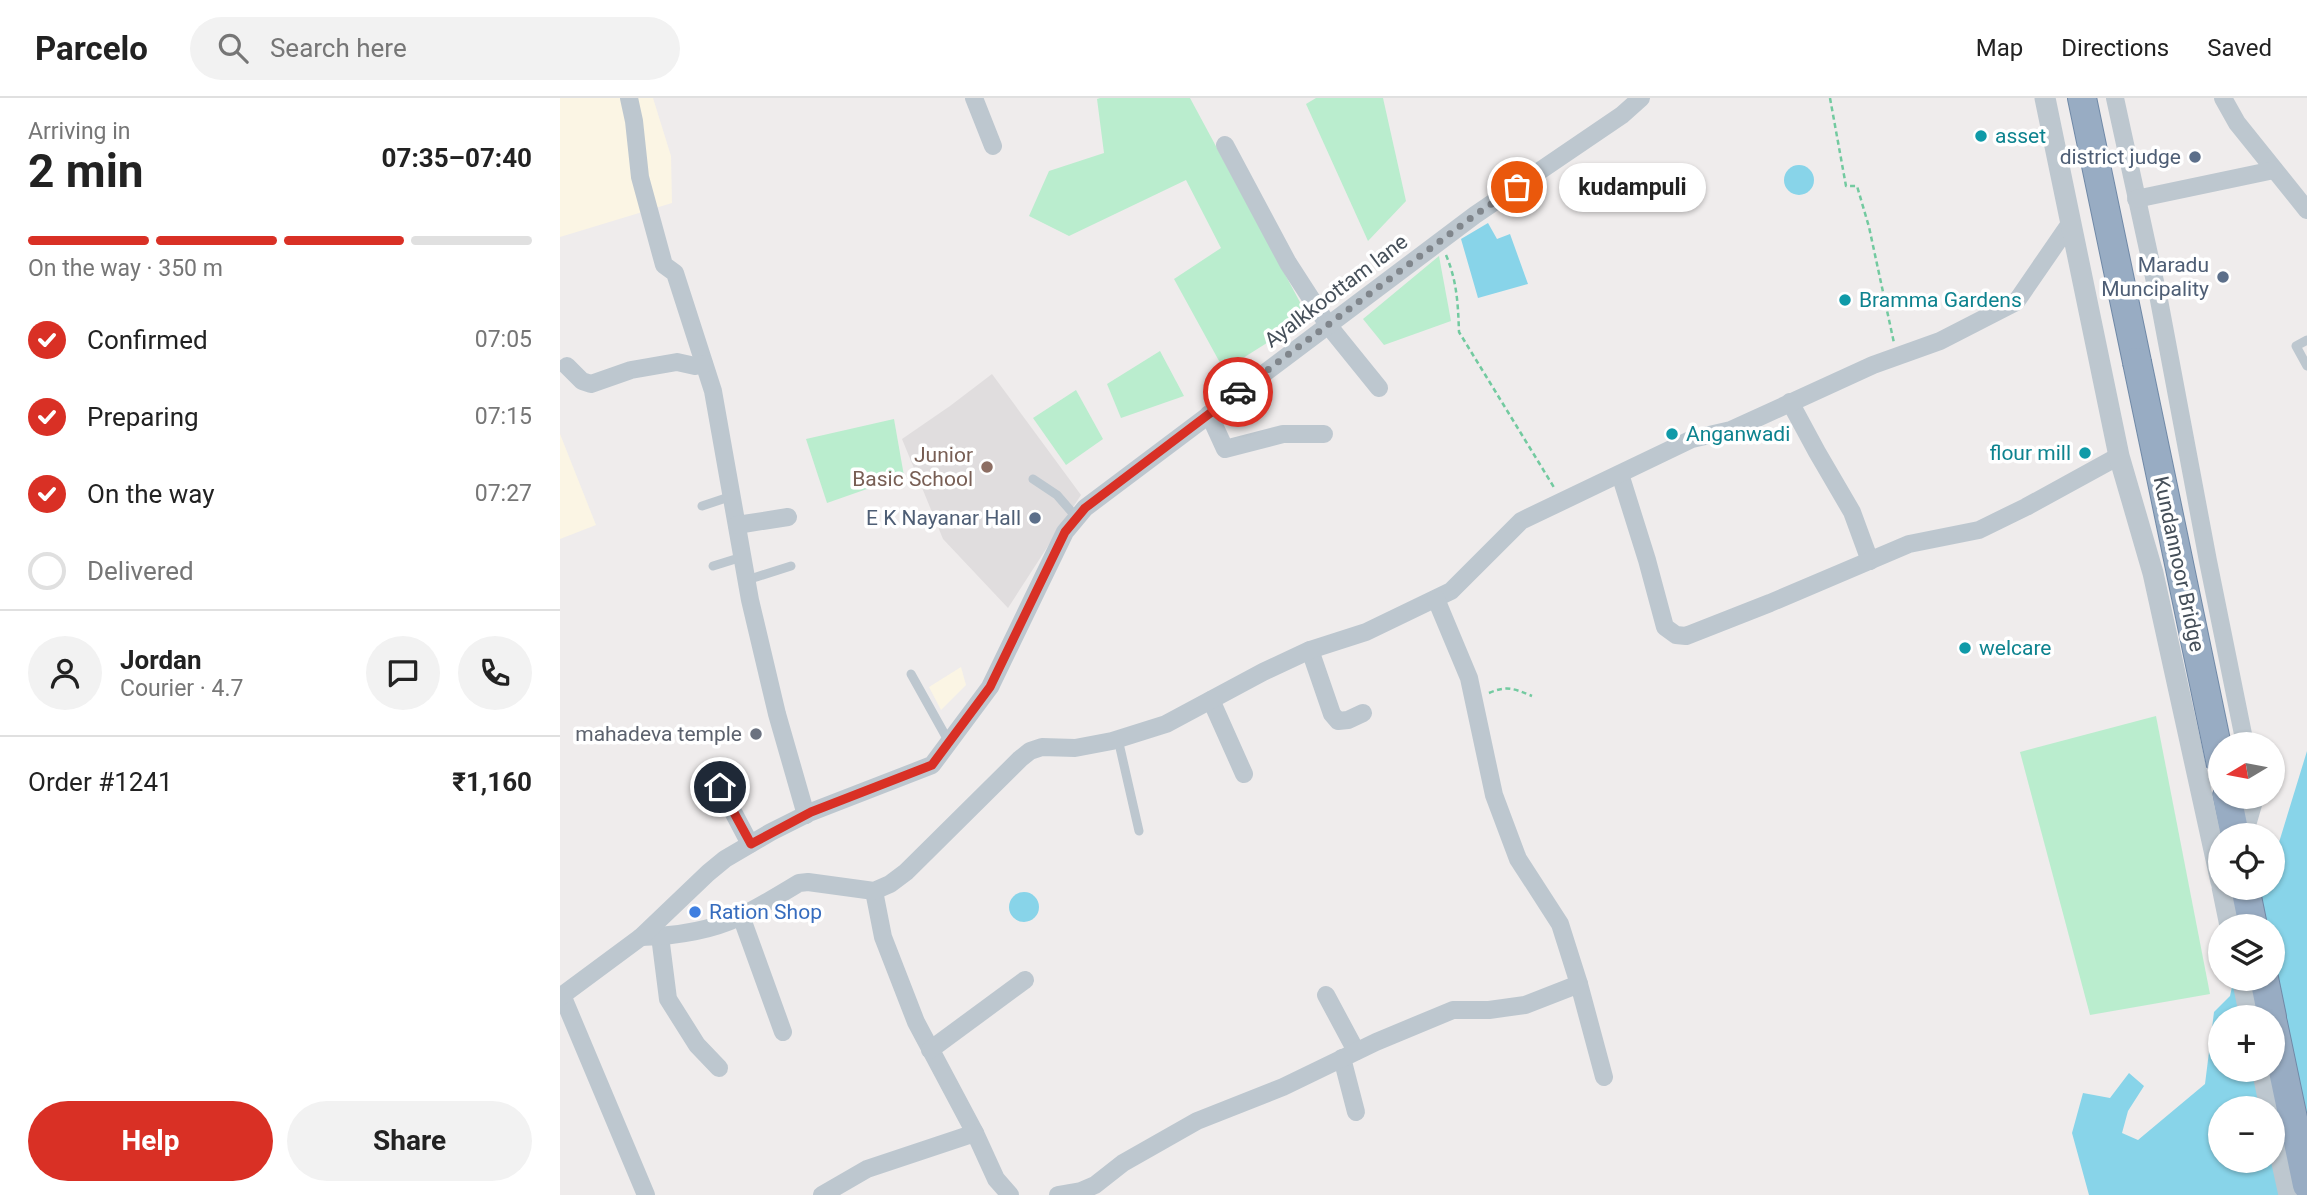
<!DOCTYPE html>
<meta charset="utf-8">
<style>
body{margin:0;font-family:Roboto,sans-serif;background:#f2f2f2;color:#222;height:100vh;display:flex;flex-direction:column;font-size:26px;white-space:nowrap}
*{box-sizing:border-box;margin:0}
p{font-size:23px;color:#767676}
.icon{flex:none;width:38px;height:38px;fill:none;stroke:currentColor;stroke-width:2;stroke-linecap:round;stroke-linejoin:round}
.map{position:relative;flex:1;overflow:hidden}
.details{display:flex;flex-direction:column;background:#fff;width:560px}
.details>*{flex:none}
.needle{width:46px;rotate:260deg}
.fabs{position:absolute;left:1648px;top:634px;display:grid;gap:14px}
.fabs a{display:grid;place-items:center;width:77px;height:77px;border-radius:50%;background:#fff;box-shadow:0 2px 5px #0004;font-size:35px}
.pin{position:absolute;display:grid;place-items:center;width:60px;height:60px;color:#fff;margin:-30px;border:4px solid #fff;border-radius:50%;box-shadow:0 2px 7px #0007}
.courier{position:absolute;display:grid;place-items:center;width:70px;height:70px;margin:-35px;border:5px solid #d93025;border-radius:50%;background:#fff;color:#222;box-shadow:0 2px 9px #0007}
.bubble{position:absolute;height:49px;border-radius:24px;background:#fff;box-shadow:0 2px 5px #0004;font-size:23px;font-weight:700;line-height:49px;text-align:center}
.overview em{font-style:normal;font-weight:700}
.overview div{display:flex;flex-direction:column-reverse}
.overview{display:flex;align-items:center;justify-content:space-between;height:119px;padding:0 28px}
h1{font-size:46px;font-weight:700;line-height:52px}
.bar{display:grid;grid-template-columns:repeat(4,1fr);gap:10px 7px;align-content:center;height:84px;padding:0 28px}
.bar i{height:9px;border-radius:5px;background:#e0e0e0}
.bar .selected{background:#d93025}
.bar p{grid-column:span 4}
.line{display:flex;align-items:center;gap:18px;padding:0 28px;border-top:2px solid #e0e0e0}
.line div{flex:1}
.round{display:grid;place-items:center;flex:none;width:74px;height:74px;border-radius:37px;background:#f2f2f2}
ol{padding:0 28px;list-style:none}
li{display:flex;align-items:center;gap:21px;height:77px}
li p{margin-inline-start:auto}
li .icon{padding:7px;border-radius:50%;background:#d93025;color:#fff;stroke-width:4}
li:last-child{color:#767676}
li i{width:38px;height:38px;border:4px solid #e0e0e0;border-radius:50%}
.cta{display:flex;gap:14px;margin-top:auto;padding:14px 28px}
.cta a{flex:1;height:80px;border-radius:42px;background:#d93025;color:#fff;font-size:28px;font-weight:700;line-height:80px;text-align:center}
.cta a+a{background:#f2f2f2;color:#222}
header{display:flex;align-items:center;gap:42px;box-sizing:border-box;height:98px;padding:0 35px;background:#fff;border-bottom:2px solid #e0e0e0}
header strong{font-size:33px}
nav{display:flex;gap:38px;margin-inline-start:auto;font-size:24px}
.search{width:490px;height:63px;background:#f2f2f2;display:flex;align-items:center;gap:18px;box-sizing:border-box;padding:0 24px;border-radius:38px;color:#767676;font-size:26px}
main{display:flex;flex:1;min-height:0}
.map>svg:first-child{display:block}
.commercial{fill:#fbf5e4}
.education{fill:#e0ddde}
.green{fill:#baedce}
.water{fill:#88d4e9;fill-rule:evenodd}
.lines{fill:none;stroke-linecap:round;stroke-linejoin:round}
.trunk-casing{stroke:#7089a7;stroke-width:30}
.path{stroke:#73caa0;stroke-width:2.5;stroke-dasharray:5 3.5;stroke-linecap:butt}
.service{stroke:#bdc7cf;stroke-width:9}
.minor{stroke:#bdc7cf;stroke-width:18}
.tertiary{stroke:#bdc7cf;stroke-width:21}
.trunk{stroke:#98acc3;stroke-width:28}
.trunk-bridge-casing{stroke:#7089a7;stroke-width:30;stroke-linecap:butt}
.trunk-bridge{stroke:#98acc3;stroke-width:28}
.done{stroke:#80868c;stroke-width:7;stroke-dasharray:0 12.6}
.route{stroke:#d93025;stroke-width:9}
.culture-dot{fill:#0f9aa8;stroke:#fff;stroke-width:2.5}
.service-dot{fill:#5c6f8a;stroke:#fff;stroke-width:2.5}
.education-dot{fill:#8d6e63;stroke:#fff;stroke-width:2.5}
.worship-dot{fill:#6b7280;stroke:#fff;stroke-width:2.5}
.shop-dot{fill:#3f7fe0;stroke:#fff;stroke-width:2.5}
.labels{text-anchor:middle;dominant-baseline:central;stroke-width:7;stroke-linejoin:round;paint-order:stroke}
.culture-label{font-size:21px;fill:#0d838f;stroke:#fff;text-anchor:start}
.service-label{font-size:21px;fill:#4e5e75;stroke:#fff;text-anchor:end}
.street-label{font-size:21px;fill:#454f59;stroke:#fff}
.education-label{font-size:21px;fill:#785e54;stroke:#fff;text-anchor:end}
.worship-label{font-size:21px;fill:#5b616d;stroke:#fff;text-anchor:end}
.shop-label{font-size:21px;fill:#366cbe;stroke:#fff;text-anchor:start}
</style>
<header>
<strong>Parcelo</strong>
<div class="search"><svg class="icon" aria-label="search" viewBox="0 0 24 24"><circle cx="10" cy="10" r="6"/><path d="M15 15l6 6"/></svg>Search here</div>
<nav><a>Map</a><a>Directions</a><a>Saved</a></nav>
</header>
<main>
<section class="details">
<div class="overview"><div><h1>2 min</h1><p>Arriving in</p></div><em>07:35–07:40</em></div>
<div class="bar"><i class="selected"></i><i class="selected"></i><i class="selected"></i><i></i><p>On the way · 350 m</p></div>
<ol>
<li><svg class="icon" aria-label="check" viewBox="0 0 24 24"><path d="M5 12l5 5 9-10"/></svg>Confirmed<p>07:05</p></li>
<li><svg class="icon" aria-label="check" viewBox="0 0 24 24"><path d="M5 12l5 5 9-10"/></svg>Preparing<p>07:15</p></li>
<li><svg class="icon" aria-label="check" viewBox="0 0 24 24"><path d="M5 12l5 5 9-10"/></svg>On the way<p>07:27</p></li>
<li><i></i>Delivered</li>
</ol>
<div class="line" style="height:126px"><a class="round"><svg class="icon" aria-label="person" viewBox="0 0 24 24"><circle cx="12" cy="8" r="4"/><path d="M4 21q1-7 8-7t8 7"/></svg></a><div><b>Jordan</b><p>Courier · 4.7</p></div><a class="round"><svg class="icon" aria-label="chat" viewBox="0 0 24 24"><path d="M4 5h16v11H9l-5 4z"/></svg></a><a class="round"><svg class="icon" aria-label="phone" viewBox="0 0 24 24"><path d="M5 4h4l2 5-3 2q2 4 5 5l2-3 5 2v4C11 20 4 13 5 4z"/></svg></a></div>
<div class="line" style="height:91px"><div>Order #1241</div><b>₹1,160</b></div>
<div class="cta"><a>Help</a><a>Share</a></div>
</section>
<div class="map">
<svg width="1747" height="1097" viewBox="0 0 1747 1097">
<rect width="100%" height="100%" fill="#efecec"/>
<g class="commercial">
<path d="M0 0H93L111 58 112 105 0 139Z"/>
<path d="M0 336 36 427 0 441Z"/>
<path d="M401 569 406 587 381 612 369 589Z"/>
</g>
<path class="education" d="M432 276 521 397 448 510 383 441 342 341 390 308Z"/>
<g class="green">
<path d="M540 0H630L748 219 664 272 614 181 661 150 626 82 509 138 469 118 489 73 544 55 537 1Z"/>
<path d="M756 0H823L846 103 808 143 746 6Z"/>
<path d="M879 158 891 223 824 247 803 221Z"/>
<path d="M600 253 624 298 561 320 547 286Z"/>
<path d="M516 292 543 341 506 367 473 320Z"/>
<path d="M334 321 344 378 267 405 246 341Z"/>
<path d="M1596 618 1650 896 1530 917 1460 654Z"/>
</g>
<g class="water">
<circle cx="1239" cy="82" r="15"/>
<path d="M928 125 937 141 950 136 968 186 918 200 901 141Z"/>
<path d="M1747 653V1080L1730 1097H1529L1512 1035 1523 995 1550 1000 1569 975 1584 988 1568 1013 1562 1035 1578 1042 1645 986 1654 914 1670 898 1674 880H1713V828H1689L1704 789H1713V764ZM1661 919H1713V971H1661ZM1661 1010H1713V1062H1661Z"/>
<circle cx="464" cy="809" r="15"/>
</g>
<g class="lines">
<defs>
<g id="trunk">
<path d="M1522 0 1577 264"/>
<path d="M1667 698 1675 737"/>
<path d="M1685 789 1693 828"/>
<path d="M1704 880 1712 919"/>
<path d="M1713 925 1747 1087"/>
</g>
</defs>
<use href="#trunk" class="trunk-casing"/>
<g class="path">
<path d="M1270 0 1286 88H1297L1309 129 1334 245"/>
<path d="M886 157C897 183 898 206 899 234L995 391"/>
<path d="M929 595C947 587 955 591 972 598"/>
</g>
<g class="service">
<path d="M1747 242 1736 248 1747 268"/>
<path d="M473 381 497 397 517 420"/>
<path d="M142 408 172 398"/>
<path d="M153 468 182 459"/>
<path d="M187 482 231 468"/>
<path d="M351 576 389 644"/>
<path d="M558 641 579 733"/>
</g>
<g class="minor">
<path d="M69 0 74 23 80 79 104 167 115 175 153 293 190 502 217 616 246 717"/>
<path d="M414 0 433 48"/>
<path d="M1555 0 1599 202 1648 463 1685 646"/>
<path d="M1663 0 1677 25 1747 112"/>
<path d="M665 47 728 165 768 227 819 290"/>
<path d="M1576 101 1714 72"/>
<path d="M7 268 22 283 31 286 71 272 117 264 135 268 144 266"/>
<path d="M1230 304 1257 354 1292 414 1310 463"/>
<path d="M649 316 665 351 723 336H764"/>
<path d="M1060 376 1087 462 1105 529 1116 537 1126 538 1210 505 1349 446 1419 432 1466 409 1559 358"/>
<path d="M177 427 228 419"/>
<path d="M750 552 772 616 778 623 788 622 803 615"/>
<path d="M651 602 684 676"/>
<path d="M160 689 190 746"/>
<path d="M1685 734 1694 703 1693 698"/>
<path d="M314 793 323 839 356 924 415 1035"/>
<path d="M181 818 223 934"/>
<path d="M100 838 108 901 137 947 159 970"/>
<path d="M81 839C113 838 147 834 177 820 198 810 219 797 239 785L248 784 314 793 330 786 346 774 460 661 470 653 482 649 515 650 552 643 606 626 703 574 750 552 806 534 891 493 961 423 1132 341 1171 332 1313 267 1380 243 1456 204 1511 124"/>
<path d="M1019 886 1044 979"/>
<path d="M2 897 86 1097"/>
<path d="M766 897 796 953"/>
<path d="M0 899 81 839 148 775 165 761 211 734 251 714 372 667 430 589 505 434 525 410 915 117 1062 17 1081 0"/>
<path d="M370 952 465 882"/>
<path d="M782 960 796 1014"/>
<path d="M262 1097 307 1071 415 1035 436 1081 450 1097"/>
<path d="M498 1097 521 1093 535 1087 563 1065 637 1023 723 989 816 944 893 912H929L965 907 1019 886 1000 826 958 761 934 697 909 580 876 501"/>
</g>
<g class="tertiary">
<path d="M1485 0 1559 358 1593 475 1661 784"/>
<path d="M1662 789 1670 828"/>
<path d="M1682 880 1690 919"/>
<path d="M1702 971 1710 1010"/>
<path d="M1713 1024 1729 1097"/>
</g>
<use href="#trunk" class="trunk"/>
<defs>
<path id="trunk-bridge" d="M1577 264 1661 667"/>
</defs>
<use href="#trunk-bridge" class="trunk-bridge-casing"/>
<use href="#trunk-bridge" class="trunk-bridge"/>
</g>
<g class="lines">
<path class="done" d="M678 294 915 117 957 89"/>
<path class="route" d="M160 689 191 746 251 714 372 667 430 589 505 434 525 410 678 294"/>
</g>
<g class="culture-dot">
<circle cx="1421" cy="38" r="7"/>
<circle cx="1285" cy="202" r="7"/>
<circle cx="1112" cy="336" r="7"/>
<circle cx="1525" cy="355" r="7"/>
<circle cx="1405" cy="550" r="7"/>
</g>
<g class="service-dot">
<circle cx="1635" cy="59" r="7"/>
<circle cx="1663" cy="179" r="7"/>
<circle cx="475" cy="420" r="7"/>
</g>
<circle class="education-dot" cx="427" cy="369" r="7"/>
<circle class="worship-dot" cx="196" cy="636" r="7"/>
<circle class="shop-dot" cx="135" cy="814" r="7"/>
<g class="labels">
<g class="culture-label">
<text x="1435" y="38">asset</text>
<text x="1299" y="202">Bramma Gardens</text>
<text x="1126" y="336">Anganwadi</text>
<text x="1511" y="355" text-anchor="end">flour mill</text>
<text x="1419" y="550">welcare</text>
</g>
<g class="service-label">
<text x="1621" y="59">district judge</text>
<text x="1649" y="167">Maradu<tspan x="1649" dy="24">Muncipality</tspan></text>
<text x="461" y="420">E K Nayanar Hall</text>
</g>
<g class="street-label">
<text transform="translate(776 193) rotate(-37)">Ayalkkoottam lane</text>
<text transform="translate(1619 466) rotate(78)">Kundannoor Bridge</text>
</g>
<g class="education-label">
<text x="413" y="357">Junior<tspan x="413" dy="24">Basic School</tspan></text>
</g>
<g class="worship-label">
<text x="182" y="636">mahadeva temple</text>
</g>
<g class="shop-label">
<text x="149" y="814">Ration Shop</text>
</g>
</g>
</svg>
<div class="fabs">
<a><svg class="needle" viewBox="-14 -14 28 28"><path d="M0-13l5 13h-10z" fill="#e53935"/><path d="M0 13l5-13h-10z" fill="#767676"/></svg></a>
<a><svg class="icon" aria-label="locate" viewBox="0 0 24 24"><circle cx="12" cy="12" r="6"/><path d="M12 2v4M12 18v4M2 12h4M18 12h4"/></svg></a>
<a><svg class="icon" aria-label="layers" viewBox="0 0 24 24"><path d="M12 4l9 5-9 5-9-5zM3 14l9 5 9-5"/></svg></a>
<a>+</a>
<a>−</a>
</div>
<div class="pin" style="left:957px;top:89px;background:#ea580c"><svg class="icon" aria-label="bag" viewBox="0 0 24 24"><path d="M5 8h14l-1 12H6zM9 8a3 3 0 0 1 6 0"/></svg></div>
<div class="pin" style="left:160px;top:689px;background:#1f2937"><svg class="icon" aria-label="home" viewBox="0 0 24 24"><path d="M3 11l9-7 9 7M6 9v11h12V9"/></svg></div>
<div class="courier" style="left:678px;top:294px"><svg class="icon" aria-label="car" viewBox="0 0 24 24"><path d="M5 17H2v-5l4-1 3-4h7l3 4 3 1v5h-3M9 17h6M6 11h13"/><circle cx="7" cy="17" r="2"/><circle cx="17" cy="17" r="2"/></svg></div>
<div class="bubble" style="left:999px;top:65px;width:147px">kudampuli</div>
</div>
</main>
